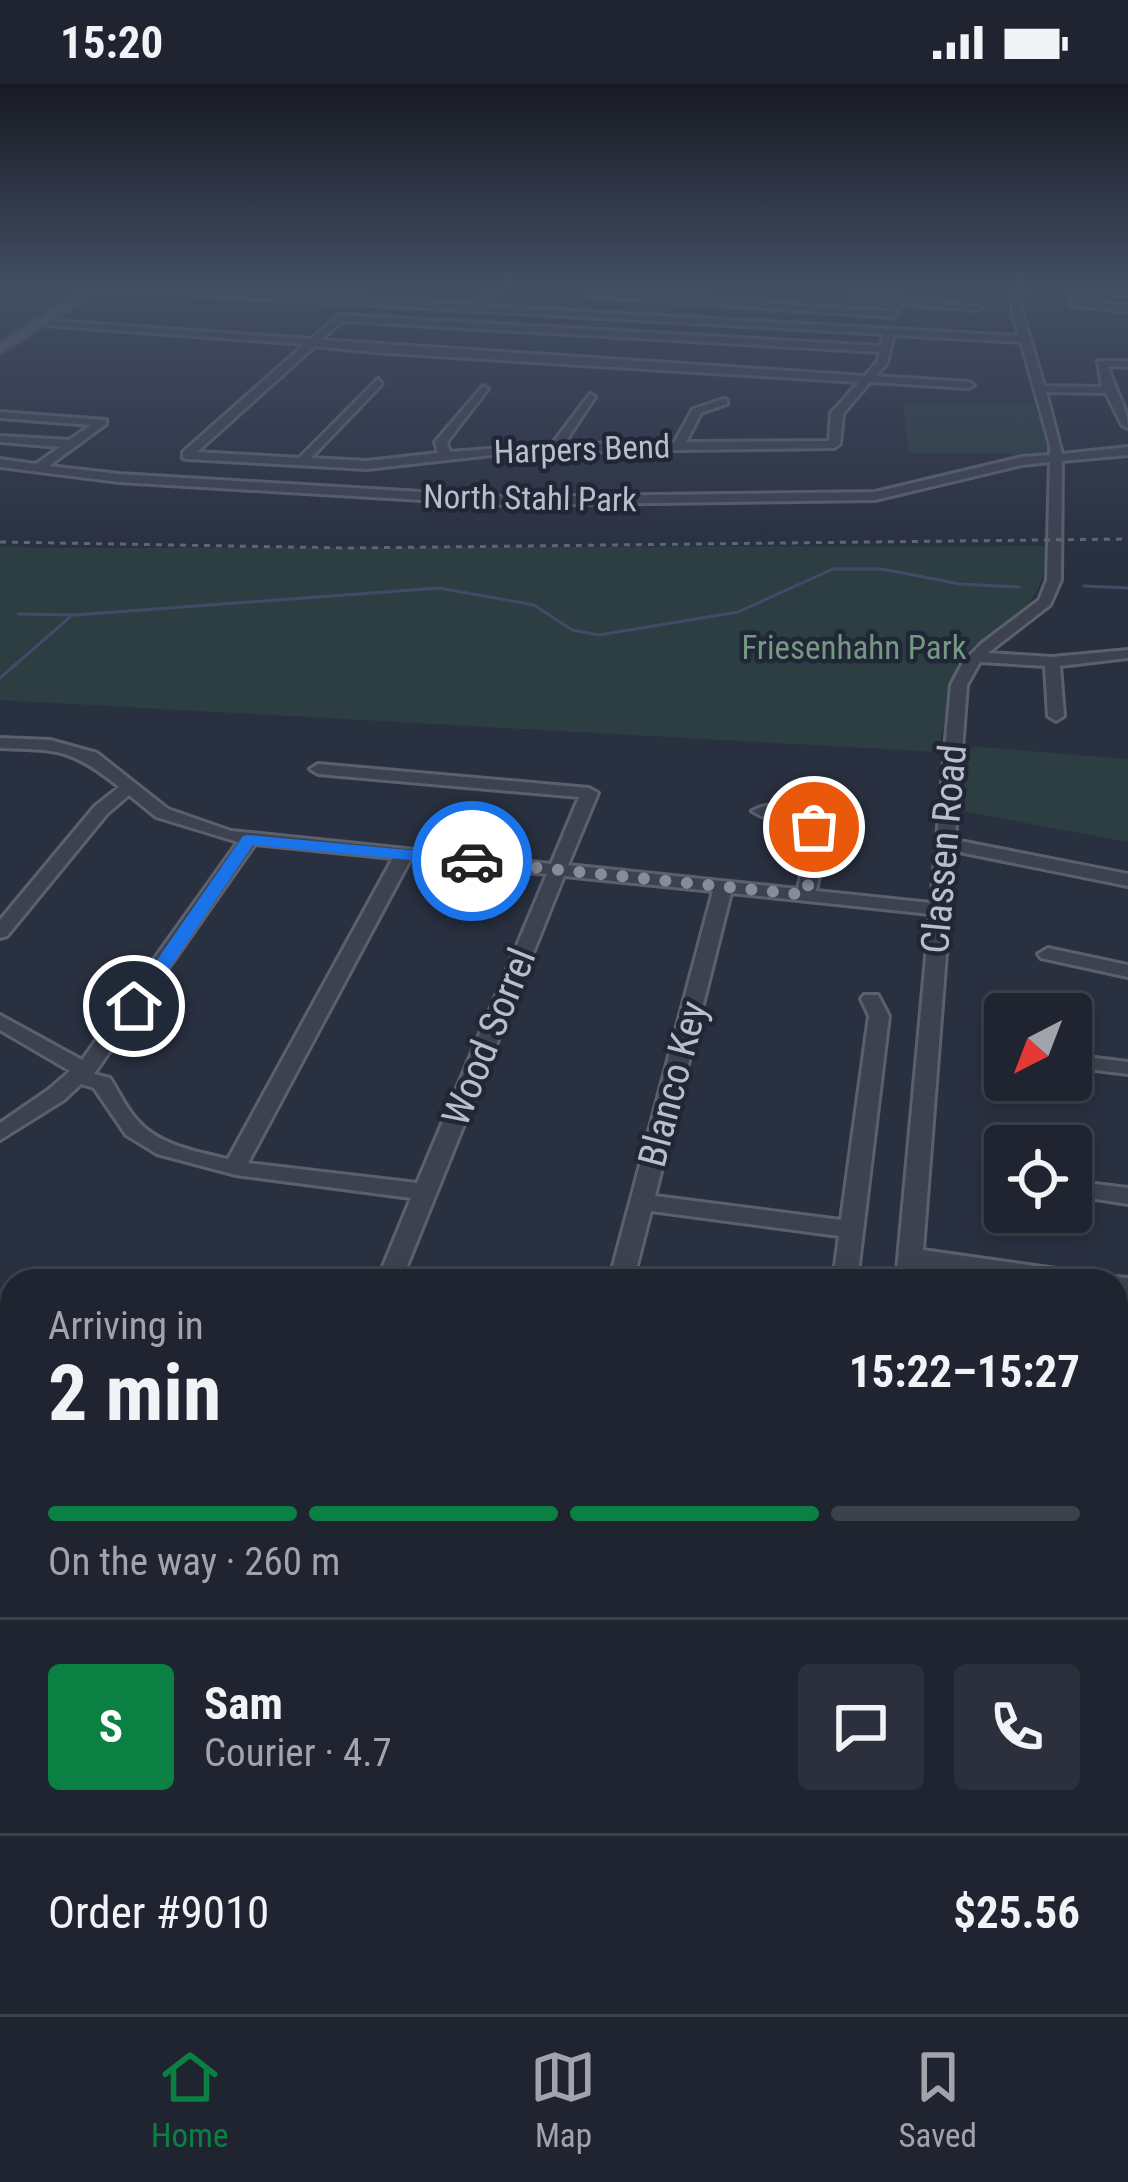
<!DOCTYPE html>
<meta charset="utf-8">
<style>
body{margin:0;font-family:"Roboto Condensed",sans-serif;background:#2c303c;color:#f1f3f6;height:100vh;display:flex;flex-direction:column;font-size:45px;white-space:nowrap}
*{box-sizing:border-box;margin:0}
p{font-size:39px;color:#a1a4ab}
.icon{flex:none;width:66px;height:66px;fill:none;stroke:currentColor;stroke-width:2;stroke-linecap:round;stroke-linejoin:round}
.map{position:relative;flex:1;overflow:hidden}
.details{position:absolute;left:0px;top:1185px;width:1128px;height:747px;display:flex;flex-direction:column;background:#1f2430;border-radius:36px 36px 0 0;box-shadow:0 6px 18px #0003,0 0 0 3px #3c414c}
.details>*{flex:none}
.needle{width:78px;rotate:222deg}
.fabs{position:absolute;left:984px;top:909px;display:grid;gap:24px}
.fabs a{display:grid;place-items:center;width:108px;height:108px;border-radius:12px;background:#1f2430;box-shadow:0 6px 18px #0003,0 0 0 3px #3c414c;font-size:60px}
.pin{position:absolute;display:grid;place-items:center;width:102px;height:102px;color:#fff;margin:-51px;border:6px solid #fff;border-radius:50%;box-shadow:0 3px 12px #0007}
.courier{position:absolute;display:grid;place-items:center;width:120px;height:120px;margin:-60px;border:9px solid #1a73e8;border-radius:50%;background:#fff;color:#222;box-shadow:0 3px 15px #0007}
.overview em{font-style:normal;font-weight:700}
.overview div{display:flex;flex-direction:column-reverse}
.overview{display:flex;align-items:center;justify-content:space-between;height:204px;padding:0 48px}
h1{font-size:78px;font-weight:700;line-height:90px}
.bar{display:grid;grid-template-columns:repeat(4,1fr);gap:18px 12px;align-content:center;height:144px;padding:0 48px}
.bar i{height:15px;border-radius:9px;background:#3c414c}
.bar .on{background:#0b8043}
.bar p{grid-column:span 4}
.line{display:flex;align-items:center;gap:30px;padding:0 48px;border-top:3px solid #3c414c}
.line div{flex:1}
.round{display:grid;place-items:center;flex:none;width:126px;height:126px;border-radius:12px;background:#2c303c}
.status{display:flex;justify-content:space-between;align-items:center;height:84px;padding:0 60px;background:#1f2430;direction:ltr}
.status svg{height:33px;fill:currentColor}
.menu{display:flex;justify-content:space-around;align-items:center;height:168px;border-top:3px solid #3c414c;background:#1f2430;font-size:33px;color:#a1a4ab}
.menu a{display:grid;justify-items:center;gap:6px}
.menu .on{color:#0b8043}
.map>svg:first-child{display:block}
.green{fill:#2c3e42}
.lines{fill:none;stroke-linecap:round;stroke-linejoin:round}
.stream{stroke:#404b68;stroke-width:3}
.minor-casing{stroke:#5b606e;stroke-width:6}
.major-casing{stroke:#464b5a;stroke-width:6}
.minor{fill:#3d4250;fill-rule:evenodd}
.major{fill:#5b6170;fill-rule:evenodd}
.rail{stroke:#5f6677;stroke-width:3;stroke-dasharray:6 6;stroke-linecap:butt}
.route{fill:#1a73e8}
.done{stroke:#878c9a;stroke-width:12;stroke-dasharray:0 21.6}
.labels{text-anchor:middle;dominant-baseline:central;stroke-width:9;stroke-linejoin:round;paint-order:stroke}
.far-street-label{font-size:33px;fill:#babeca;stroke:#212736}
.far-park-label{font-size:33px;fill:#739981;stroke:#212736}
.street-label{font-size:39px;fill:#babeca;stroke:#212736}
</style>
<div class="status"><b>15:20</b><svg viewBox="0 0 49 12"><path d="M0 12V9h3v3zM5 12V6h3v6zM10 12V3h3v9zM15 12V0h3v12zM26 1h20v11H26zM47 4h2v5h-2z"/></svg></div>
<div class="map">
<svg width="1128" height="1930" viewBox="0 0 1128 1930">
<rect width="100%" height="100%" fill="#293040"/>
<g class="green">
<path d="M1034 319 1050 370 908 369 904 321Z"/>
<path d="M0 462 43 464 1048 462C1043 534 1004 532 958 575L938 668 0 616Z"/>
<path d="M967 662 1128 675V758L956 726Z"/>
</g>
<g class="lines">
<g class="stream">
<path d="M1084 502 1128 504"/>
<path d="M18 530 75 531 439 504 534 521 572 546 599 551 738 528 833 485H882L960 500 1019 503"/>
<path d="M0 594 70 533"/>
</g>
<defs>
<g id="minor">
<path d="M113 201 475 221 495 201H504L485 222 1019 252 1012 227 1013 201H1022V227L1044 302 1102 303 1098 277H1128V283L1108 282C1113 304 1128 322 1128 344L1122 341 1106 309 1046 308 1062 370 1128 363V371L1062 377 1061 496 1050 521 988 569 1052 573 1128 566V574L1060 582 1064 632 1056 637 1048 632 1045 582 980 578 967 601 955 756 1128 790V802L954 767 923 1166 1085 1189 1094 1191 1097 1197H1026L921 1182 920 1197H896L930 830 731 809 655 1112 841 1136 869 932 861 915 864 911H878L889 932 857 1197H833L839 1152 651 1127 633 1197H609L713 807 564 792 401 1197H377L411 1114 236 1091 157 1070 126 1051 94 1004 81 1000 64 1016 0 1056V1039L48 1006 70 987 0 946V931L82 976 238 758 156 733 129 711 107 730 7 852 0 854V836L95 722 119 703C72 665 59 666 0 664V654L50 656 97 669 168 725 231 747 551 780 579 713 318 690 310 685 318 680 589 704 598 709 568 781 798 805 809 752 791 736 761 732 752 727C777 712 809 732 827 751L816 807 931 819 951 601 963 578 981 560 1039 516 1047 496 1050 378 1022 381 875 416 505 421 119 398 0 383V375L36 380 60 363 0 358V352L69 356 91 341 0 334V328L106 336V340L49 382 119 390 505 413 875 408 1022 373 1050 371V361L1021 258 894 251 887 279 876 292 969 298 974 301 969 304 870 298 843 330 840 360 834 364 519 368 367 385 187 375 183 374V368L305 260 43 241 40 236 311 255 340 231 881 262 884 250 110 206ZM342 237 880 268 877 278 865 292 321 256ZM315 262 372 268 859 298 831 329 829 357 686 358 701 329 727 320V316L723 315 693 325 674 359 564 360 595 313 590 310 552 360 450 368 447 358 488 305 483 302 435 358 438 369 367 377 311 374 382 300 378 295 299 374 197 368ZM255 760 393 774 228 1075C197 1068 158 1061 137 1036 126 1024 119 1008 110 994L94 990ZM410 776 547 790 417 1099 248 1079Z"/>
<path d="M1079 201 1128 205V211L1081 208 1079 217 1128 222V228L1071 221 1070 208Z"/>
<path d="M592 207 889 227 892 219 853 215 856 210 981 223 976 226 901 220 893 233 589 212Z"/>
<path d="M1048 864 1128 881V893L1041 874 1038 870Z"/>
<path d="M1071 971 1128 978V990L1071 983Z"/>
<path d="M1071 1097 1128 1104V1120L1071 1111Z"/>
<path d="M1116 1193 1128 1194V1212L1116 1209V1197H1106Z"/>
<path d="M0 1618 12 1623V1651L0 1646Z"/>
<path d="M67 1920H103L99 1930H63Z"/>
<path d="M484 1920H520L524 1930H488Z"/>
<path d="M835 1920H871L870 1930H834Z"/>
</g>
<g id="major">
<path d="M94 201H108L0 269V259Z"/>
<path d="M0 1317 12 1321V1352L0 1348Z"/>
<path d="M0 1358 12 1361V1394L0 1390Z"/>
<path d="M1116 1713 1128 1716V1794L1116 1792V1752L1121 1753 1116 1751Z"/>
</g>
</defs>
<use href="#minor" class="minor-casing"/>
<use href="#major" class="major-casing"/>
<use href="#minor" class="minor"/>
<use href="#major" class="major"/>
<path class="rail" d="M0 458 349 464 1128 455"/>
</g>
<linearGradient id="sky" x2="0" y2="1"><stop stop-color="#171a23"/><stop offset="0.43" stop-color="#434e64"/><stop offset="1" stop-color="#434e64" stop-opacity="0"/></linearGradient>
<rect width="1128" height="471" fill="url(#sky)"/>
<path class="route" d="M248 751 472 772 480 777 472 782 253 761 141 926H128L125 922 243 752Z"/>
<g class="lines">
<path class="done" d="M472 777 806 811 817 761 814 743"/>
</g>
<g class="labels">
<g class="far-street-label">
<text transform="translate(582 365) rotate(-2)">Harpers Bend</text>
<text transform="translate(530 414) rotate(1)">North Stahl Park</text>
</g>
<g class="far-park-label">
<text x="854" y="563">Friesenhahn Park</text>
</g>
<g class="street-label">
<text transform="translate(944 765) rotate(-85)">Classen Road</text>
<text transform="translate(489 953) rotate(-68)">Wood Sorrel</text>
<text transform="translate(673 1000) rotate(-75)">Blanco Key</text>
</g>
</g>
</svg>
<div class="fabs">
<a><svg class="needle" viewBox="-14 -14 28 28"><path d="M0-13l5 13h-10z" fill="#e53935"/><path d="M0 13l5-13h-10z" fill="#a1a4ab"/></svg></a>
<a><svg class="icon" aria-label="locate" viewBox="0 0 24 24"><circle cx="12" cy="12" r="6"/><path d="M12 2v4M12 18v4M2 12h4M18 12h4"/></svg></a>
</div>
<div class="pin" style="left:814px;top:743px;background:#ea580c"><svg class="icon" aria-label="bag" viewBox="0 0 24 24"><path d="M5 8h14l-1 12H6zM9 8a3 3 0 0 1 6 0"/></svg></div>
<div class="pin" style="left:134px;top:922px;background:#1f2937"><svg class="icon" aria-label="home" viewBox="0 0 24 24"><path d="M3 11l9-7 9 7M6 9v11h12V9"/></svg></div>
<div class="courier" style="left:472px;top:777px"><svg class="icon" aria-label="car" viewBox="0 0 24 24"><path d="M5 17H2v-5l4-1 3-4h7l3 4 3 1v5h-3M9 17h6M6 11h13"/><circle cx="7" cy="17" r="2"/><circle cx="17" cy="17" r="2"/></svg></div>
<section class="details">
<div class="overview"><div><h1>2 min</h1><p>Arriving in</p></div><em>15:22–15:27</em></div>
<div class="bar"><i class="on"></i><i class="on"></i><i class="on"></i><i></i><p>On the way · 260 m</p></div>
<div class="line" style="height:216px"><b class="round" style="background:#0b8043;color:#fff">S</b><div><b>Sam</b><p>Courier · 4.7</p></div><a class="round"><svg class="icon" aria-label="chat" viewBox="0 0 24 24"><path d="M4 5h16v11H9l-5 4z"/></svg></a><a class="round"><svg class="icon" aria-label="phone" viewBox="0 0 24 24"><path d="M5 4h4l2 5-3 2q2 4 5 5l2-3 5 2v4C11 20 4 13 5 4z"/></svg></a></div>
<div class="line" style="height:156px"><div>Order #9010</div><b>$25.56</b></div>
</section>
</div>
<nav class="menu">
<a class="on"><svg class="icon" aria-label="home" viewBox="0 0 24 24"><path d="M3 11l9-7 9 7M6 9v11h12V9"/></svg>Home</a>
<a><svg class="icon" aria-label="map" viewBox="0 0 24 24"><path d="M3 6l6-2 6 2 6-2v14l-6 2-6-2-6 2zM9 4v14M15 6v14"/></svg>Map</a>
<a><svg class="icon" aria-label="saved" viewBox="0 0 24 24"><path d="M7 4h10v16l-5-4-5 4z"/></svg>Saved</a>
</nav>
